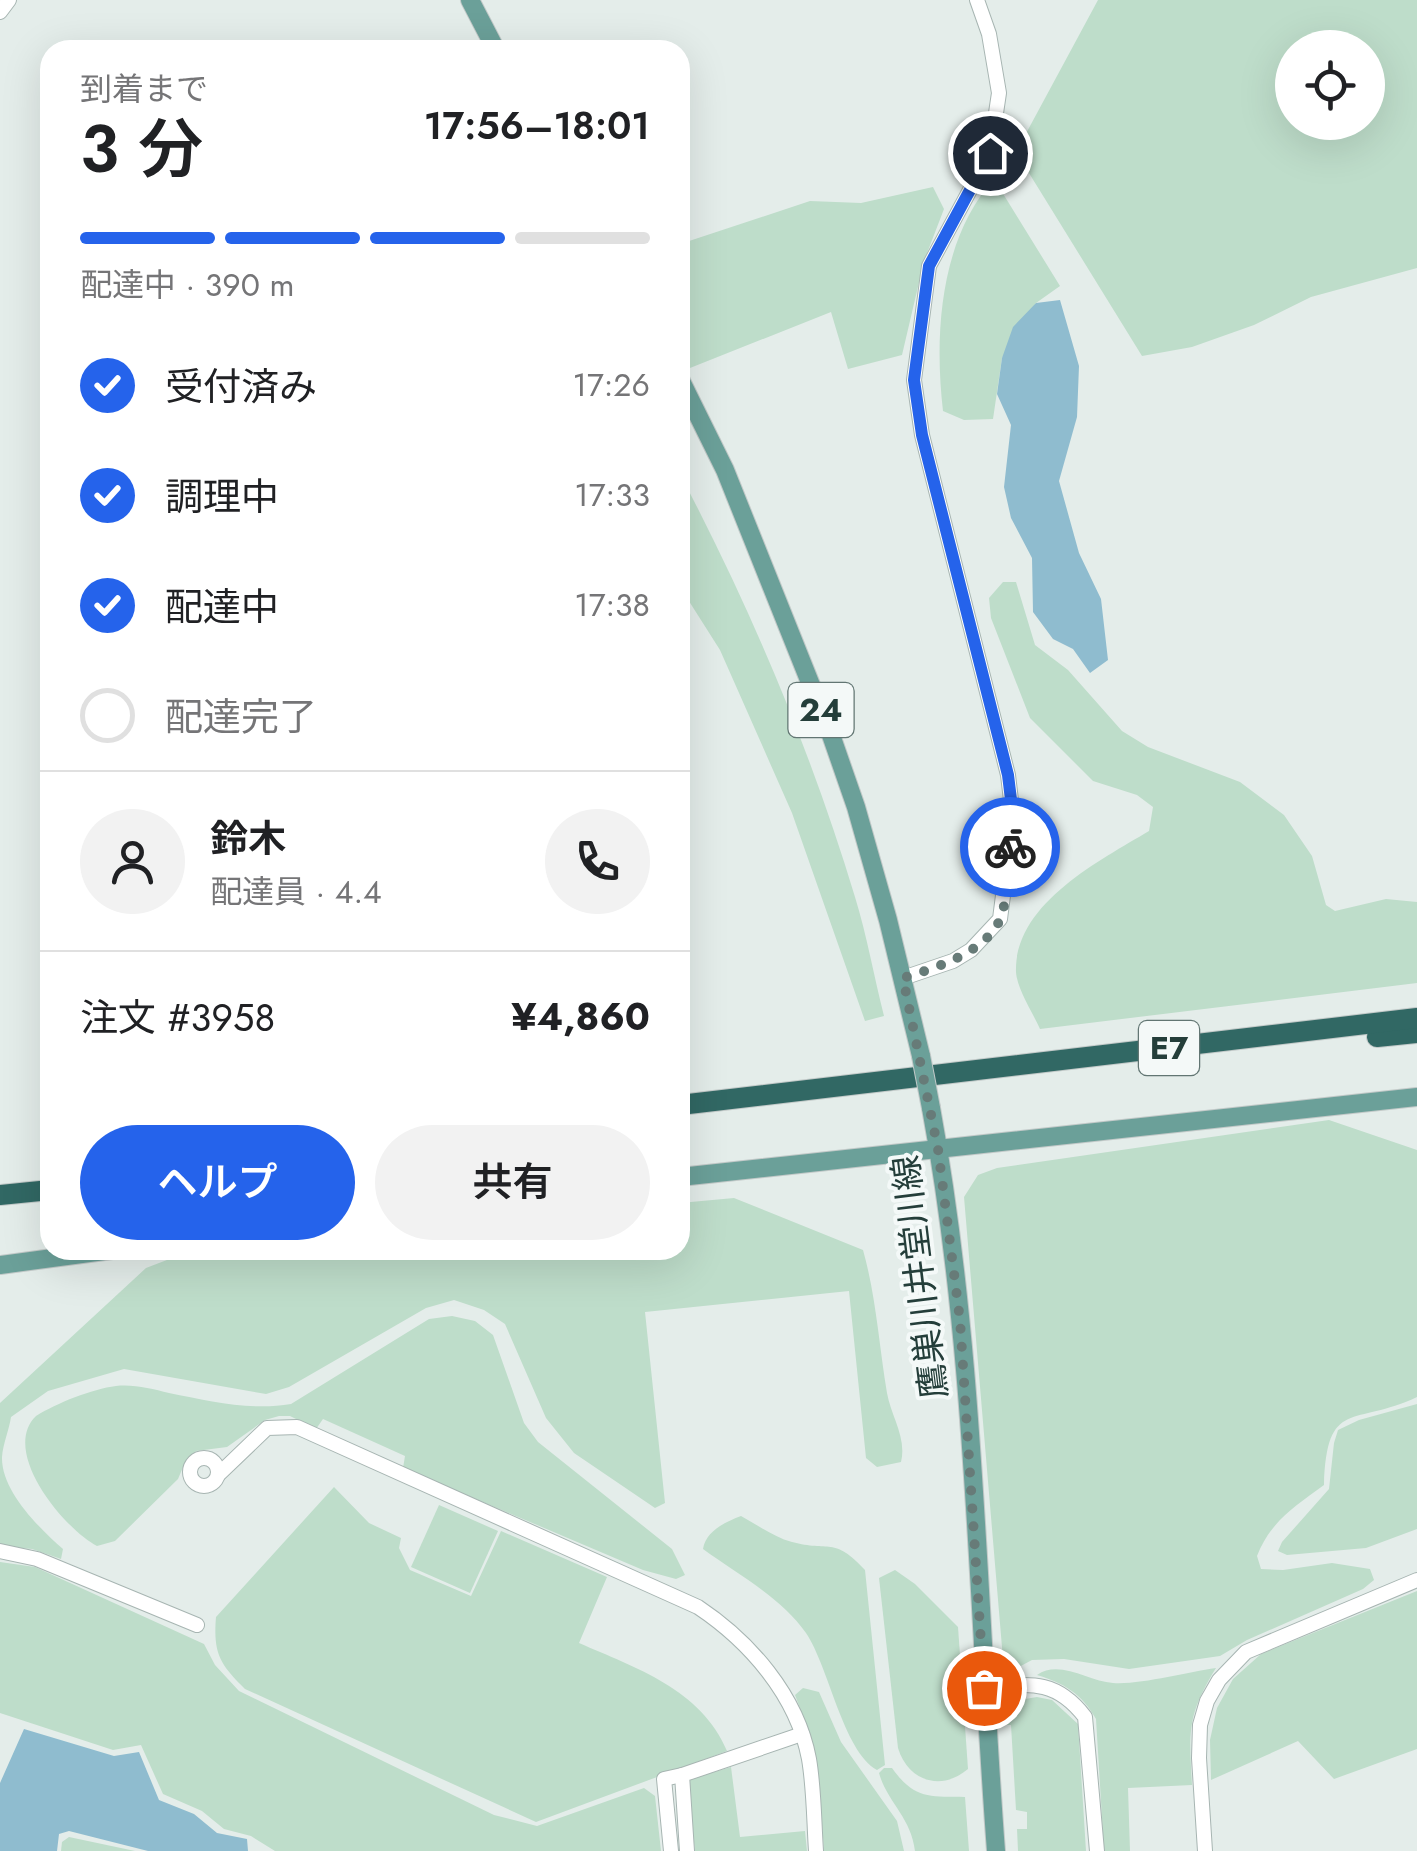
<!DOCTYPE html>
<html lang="ja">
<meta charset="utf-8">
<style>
body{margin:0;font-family:Jost,"Noto Sans JP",sans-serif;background:#f2f2f2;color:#202124;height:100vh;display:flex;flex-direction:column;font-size:38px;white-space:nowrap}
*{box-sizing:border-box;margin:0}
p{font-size:32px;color:#757577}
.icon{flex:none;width:55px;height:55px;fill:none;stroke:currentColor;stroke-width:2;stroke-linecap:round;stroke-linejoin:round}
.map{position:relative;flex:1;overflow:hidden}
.details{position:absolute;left:40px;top:40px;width:650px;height:1220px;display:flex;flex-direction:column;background:#fff;border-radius:30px;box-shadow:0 10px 40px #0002}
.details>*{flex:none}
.fabs{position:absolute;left:1275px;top:30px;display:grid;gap:20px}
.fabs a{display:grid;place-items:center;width:110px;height:110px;border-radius:50%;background:#fff;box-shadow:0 10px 40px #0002;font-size:50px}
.pin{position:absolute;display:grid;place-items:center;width:85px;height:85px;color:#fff;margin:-42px;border:5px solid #fff;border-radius:50%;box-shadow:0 2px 10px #0007}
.courier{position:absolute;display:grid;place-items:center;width:100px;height:100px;margin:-50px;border:8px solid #2563eb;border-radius:50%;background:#fff;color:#222;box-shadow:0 2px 12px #0007}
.headline em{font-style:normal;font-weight:600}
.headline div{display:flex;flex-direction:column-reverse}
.headline{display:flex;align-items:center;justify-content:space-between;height:170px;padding:0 40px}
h1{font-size:65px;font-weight:600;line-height:75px}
.bar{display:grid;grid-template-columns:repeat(4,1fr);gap:15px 10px;align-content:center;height:120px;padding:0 40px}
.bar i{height:12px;border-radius:8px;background:#e0e0e0}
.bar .current{background:#2563eb}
.bar p{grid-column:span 4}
.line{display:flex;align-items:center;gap:25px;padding:0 40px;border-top:2px solid #e0e0e0}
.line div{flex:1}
.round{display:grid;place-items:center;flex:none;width:105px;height:105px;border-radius:52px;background:#f2f2f2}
ol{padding:0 40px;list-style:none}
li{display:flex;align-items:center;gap:30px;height:110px}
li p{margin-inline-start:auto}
li .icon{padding:10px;border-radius:50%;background:#2563eb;color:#fff;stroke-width:4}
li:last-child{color:#757577}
li i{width:55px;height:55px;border:5px solid #e0e0e0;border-radius:50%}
.primary-button{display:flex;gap:20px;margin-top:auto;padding:20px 40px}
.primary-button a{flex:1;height:115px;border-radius:60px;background:#2563eb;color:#fff;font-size:40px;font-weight:600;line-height:115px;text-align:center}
.primary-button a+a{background:#f2f2f2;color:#202124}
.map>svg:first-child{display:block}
.green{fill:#beddca;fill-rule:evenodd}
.water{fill:#8fbccf}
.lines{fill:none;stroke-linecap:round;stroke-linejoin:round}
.minor-casing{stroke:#a7b5b2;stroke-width:16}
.major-casing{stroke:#c2c9c8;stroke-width:20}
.highway-casing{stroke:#c2c9c8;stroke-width:22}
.minor{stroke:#fff;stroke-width:14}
.major{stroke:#6ba099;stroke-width:18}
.highway{stroke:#316864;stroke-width:20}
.major-bridge-casing{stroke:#c2c9c8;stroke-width:20;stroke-linecap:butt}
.major-bridge{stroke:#6ba099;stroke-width:18}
.done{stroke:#677b78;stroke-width:10;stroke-dasharray:0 18}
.route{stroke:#2563eb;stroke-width:12}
.labels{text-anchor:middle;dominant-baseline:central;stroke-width:8;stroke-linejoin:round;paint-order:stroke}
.shield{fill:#f4f9f8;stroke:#627673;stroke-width:2.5}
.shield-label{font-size:32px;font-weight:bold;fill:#243e3a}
.street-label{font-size:35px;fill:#243e3a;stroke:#f4f9f8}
</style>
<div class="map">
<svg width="1417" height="1851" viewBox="0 0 1417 1851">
<rect width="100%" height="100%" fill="#e4edea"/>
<g class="green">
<path d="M1098 0H1417V268L1311 297 1254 325 1192 347 1142 356 1016 152ZM1292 48H1368V122H1292Z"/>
<path d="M994 179 1060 286 1036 303 1002 358 993 419 964 420 943 411C934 334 940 239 994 179Z"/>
<path d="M933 187 944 209 924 261 902 355 848 369 831 312 690 368 680 351V244L810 201 861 203Z"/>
<path d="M680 474C751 609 811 751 855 897 867 936 874 977 884 1016L865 1021 792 813 720 650 680 587Z"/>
<path d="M1003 582H1016L1035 645 1068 670 1122 731 1148 747 1240 782 1284 815 1312 856 1326 905 1335 911 1386 899 1417 902V983L1040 1029C1033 1013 1017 989 1016 972 1014 904 1099 861 1149 831L1153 807 1137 795 1093 781 1030 718 991 618 989 598Z"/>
<path d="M1329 1120 1417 1150V1397C1354 1427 1327 1397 1324 1485 1294 1507 1271 1521 1257 1556L1261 1569 1283 1570 1332 1563 1370 1569 1374 1580 1363 1589 1247 1640 1220 1656 1129 1669 1064 1659 1032 1660 1017 1668 1003 1659 964 1197 978 1175 997 1168Z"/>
<path d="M734 1198 863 1250C876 1296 879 1345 887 1393 891 1416 907 1438 901 1462L877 1467 866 1458 849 1291 645 1312 665 1503 655 1508 574 1453 546 1418 505 1324 484 1310 454 1300 426 1308 289 1387 266 1394 124 1369 48 1391 11 1417C9 1430 3 1444 2 1457 1 1491 40 1529 63 1549L61 1559 32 1549 0 1546V1403L146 1268 193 1250H680V1203Z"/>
<path d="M452 1316 475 1321 493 1335 524 1423 538 1442 672 1549 685 1575 676 1579 643 1570 403 1468 405 1456 323 1419 316 1429 290 1416H279L265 1420 227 1447 196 1451 186 1460 178 1479 115 1541 97 1546C63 1528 0 1451 36 1416 57 1403 92 1389 116 1386 134 1384 152 1389 169 1393 209 1401 251 1411 291 1404L429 1319Z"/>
<path d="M1417 1404V1529L1366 1548 1287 1555 1278 1551 1282 1542 1329 1489 1334 1443 1338 1430 1359 1420Z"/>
<path d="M334 1487 369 1523 401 1538 399 1548 410 1570 471 1596 501 1531 607 1577 579 1643C636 1668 701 1689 727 1751L536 1822 245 1689C220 1664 213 1654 216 1617Z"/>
<path d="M439 1505 498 1531 470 1593 411 1567Z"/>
<path d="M741 1516C758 1525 773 1537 792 1542 829 1552 834 1536 865 1570L885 1765 877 1770C843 1751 829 1667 806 1633 781 1597 737 1574 703 1549 706 1531 725 1522 741 1516Z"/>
<path d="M0 1562 35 1567 204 1644 215 1665 239 1691 494 1815 537 1826 644 1788 655 1796 661 1851H275L251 1836 224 1829 202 1811 163 1794 141 1745 113 1750 0 1713Z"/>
<path d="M895 1570 915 1584 958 1627 968 1769C941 1792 908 1781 898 1748L879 1578Z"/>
<path d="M1417 1591V1749L1334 1779 1298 1741 1211 1780 1210 1740 1217 1708 1233 1679 1261 1654Z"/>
<path d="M1216 1668C1187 1715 1189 1731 1192 1785L1128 1788 1130 1851H1104L1096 1719C1082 1694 1064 1683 1037 1675 1060 1659 1089 1682 1113 1683 1140 1685 1187 1672 1216 1668Z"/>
<path d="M803 1688 819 1692 841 1742 897 1821 904 1851H824C820 1792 817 1751 795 1695Z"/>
<path d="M1037 1697 1052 1700 1078 1724 1086 1851H1018L1017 1829H1027V1812L1016 1810 1011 1725H1005V1718L1019 1700Z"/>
<path d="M731 1767 740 1837 805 1831 807 1851H695L687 1780Z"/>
<path d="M884 1768H892C915 1800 929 1796 965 1797L969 1851H915C911 1817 887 1802 879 1773Z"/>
<path d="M69 1837 135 1851H61L62 1842Z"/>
</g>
<g class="water">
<path d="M1060 300 1079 366 1077 417 1059 481 1079 553 1101 599 1108 660 1090 673 1073 649 1053 639 1033 612 1032 558 1011 518 1004 487 1011 425 997 394 1002 358 1013 327 1036 303Z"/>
<path d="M24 1729 114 1756 139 1752 159 1800 194 1814 217 1833 247 1839 248 1851H148L69 1831 59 1834 57 1851H0V1783Z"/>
</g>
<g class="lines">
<defs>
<g id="minor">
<path d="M0 12 9 0"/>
<path d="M903 978 953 961 971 950 1000 919 1013 817 1008 775 922 435 914 380 929 266 990 153 999 93 989 34 977 0"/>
<circle cx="204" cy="1472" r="14"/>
<path d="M218 1475 267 1428 297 1427 698 1607C749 1641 797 1695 809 1759 814 1788 814 1821 816 1851"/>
<path d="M0 1551 37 1559 197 1625"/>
<path d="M984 1688C1029 1684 1055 1678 1085 1717L1097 1851"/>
<path d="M671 1851 664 1779 682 1775"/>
<path d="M687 1851 682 1775 802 1734"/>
<path d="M1205 1851 1199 1758 1200 1725 1207 1701 1219 1680 1246 1652 1417 1580"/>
</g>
<g id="major">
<path d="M470 0 496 50"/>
<path d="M680 379 725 470 831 735 856 807 888 920 921 1056"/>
<path d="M931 1108C976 1352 977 1603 996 1851"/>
<path d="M680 1177 1417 1097"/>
<path d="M0 1265 112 1250"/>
</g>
<g id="highway">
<path d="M1377 1037 1417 1033"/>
<path d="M680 1105 1417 1018"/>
<path d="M0 1195 50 1190"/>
</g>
</defs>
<use href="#minor" class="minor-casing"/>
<use href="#major" class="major-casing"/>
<use href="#highway" class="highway-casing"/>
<use href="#minor" class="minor"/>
<use href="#major" class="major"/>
<use href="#highway" class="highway"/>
<defs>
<path id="major-bridge" d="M921 1056 931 1108"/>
</defs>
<use href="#major-bridge" class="major-bridge-casing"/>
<use href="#major-bridge" class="major-bridge"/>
</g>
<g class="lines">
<path class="done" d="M984 1688 960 1320 938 1149 903 978C935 968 988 952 1001 917 1008 897 1007 868 1010 847"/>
<path class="route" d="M990 153 929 266 914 380 922 435 1008 775 1013 816 1010 847"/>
</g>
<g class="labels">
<g class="shield">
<rect x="788.5" y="683" width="65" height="54" rx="8"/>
<rect x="1139" y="1021" width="60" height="54" rx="8"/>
</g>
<g class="shield-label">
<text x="821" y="710">24</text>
<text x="1169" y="1048">E7</text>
</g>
<g class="street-label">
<text transform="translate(920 1277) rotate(-97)">鷹巣川井堂川線</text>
</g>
</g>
</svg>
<div class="fabs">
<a><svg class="icon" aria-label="locate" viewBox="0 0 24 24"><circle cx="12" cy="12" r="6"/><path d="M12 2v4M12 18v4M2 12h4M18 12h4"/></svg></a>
</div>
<div class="pin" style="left:984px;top:1688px;background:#ea580c"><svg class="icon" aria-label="bag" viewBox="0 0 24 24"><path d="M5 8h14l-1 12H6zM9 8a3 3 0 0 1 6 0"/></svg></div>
<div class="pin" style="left:990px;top:153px;background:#1f2937"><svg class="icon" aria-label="home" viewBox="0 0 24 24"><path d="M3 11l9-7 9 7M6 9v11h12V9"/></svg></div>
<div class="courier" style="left:1010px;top:847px"><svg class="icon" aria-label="bike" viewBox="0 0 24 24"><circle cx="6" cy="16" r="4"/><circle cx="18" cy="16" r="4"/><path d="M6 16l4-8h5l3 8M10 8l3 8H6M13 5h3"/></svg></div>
<section class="details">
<div class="headline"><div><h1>3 分</h1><p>到着まで</p></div><em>17:56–18:01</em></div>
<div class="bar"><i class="current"></i><i class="current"></i><i class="current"></i><i></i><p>配達中 · 390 m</p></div>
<ol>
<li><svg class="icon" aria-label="check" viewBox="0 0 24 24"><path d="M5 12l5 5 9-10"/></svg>受付済み<p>17:26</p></li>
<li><svg class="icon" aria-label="check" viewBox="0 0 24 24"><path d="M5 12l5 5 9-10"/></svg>調理中<p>17:33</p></li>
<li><svg class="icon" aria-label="check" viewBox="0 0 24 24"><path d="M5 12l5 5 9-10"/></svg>配達中<p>17:38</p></li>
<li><i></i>配達完了</li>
</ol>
<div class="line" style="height:180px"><a class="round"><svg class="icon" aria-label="person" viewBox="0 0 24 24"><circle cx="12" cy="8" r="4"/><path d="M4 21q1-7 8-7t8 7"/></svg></a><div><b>鈴木</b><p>配達員 · 4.4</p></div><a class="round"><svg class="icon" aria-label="phone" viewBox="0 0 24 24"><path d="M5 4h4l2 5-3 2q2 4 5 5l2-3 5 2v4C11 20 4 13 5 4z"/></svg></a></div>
<div class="line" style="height:130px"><div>注文 #3958</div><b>¥4,860</b></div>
<div class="primary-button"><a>ヘルプ</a><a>共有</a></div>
</section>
</div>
